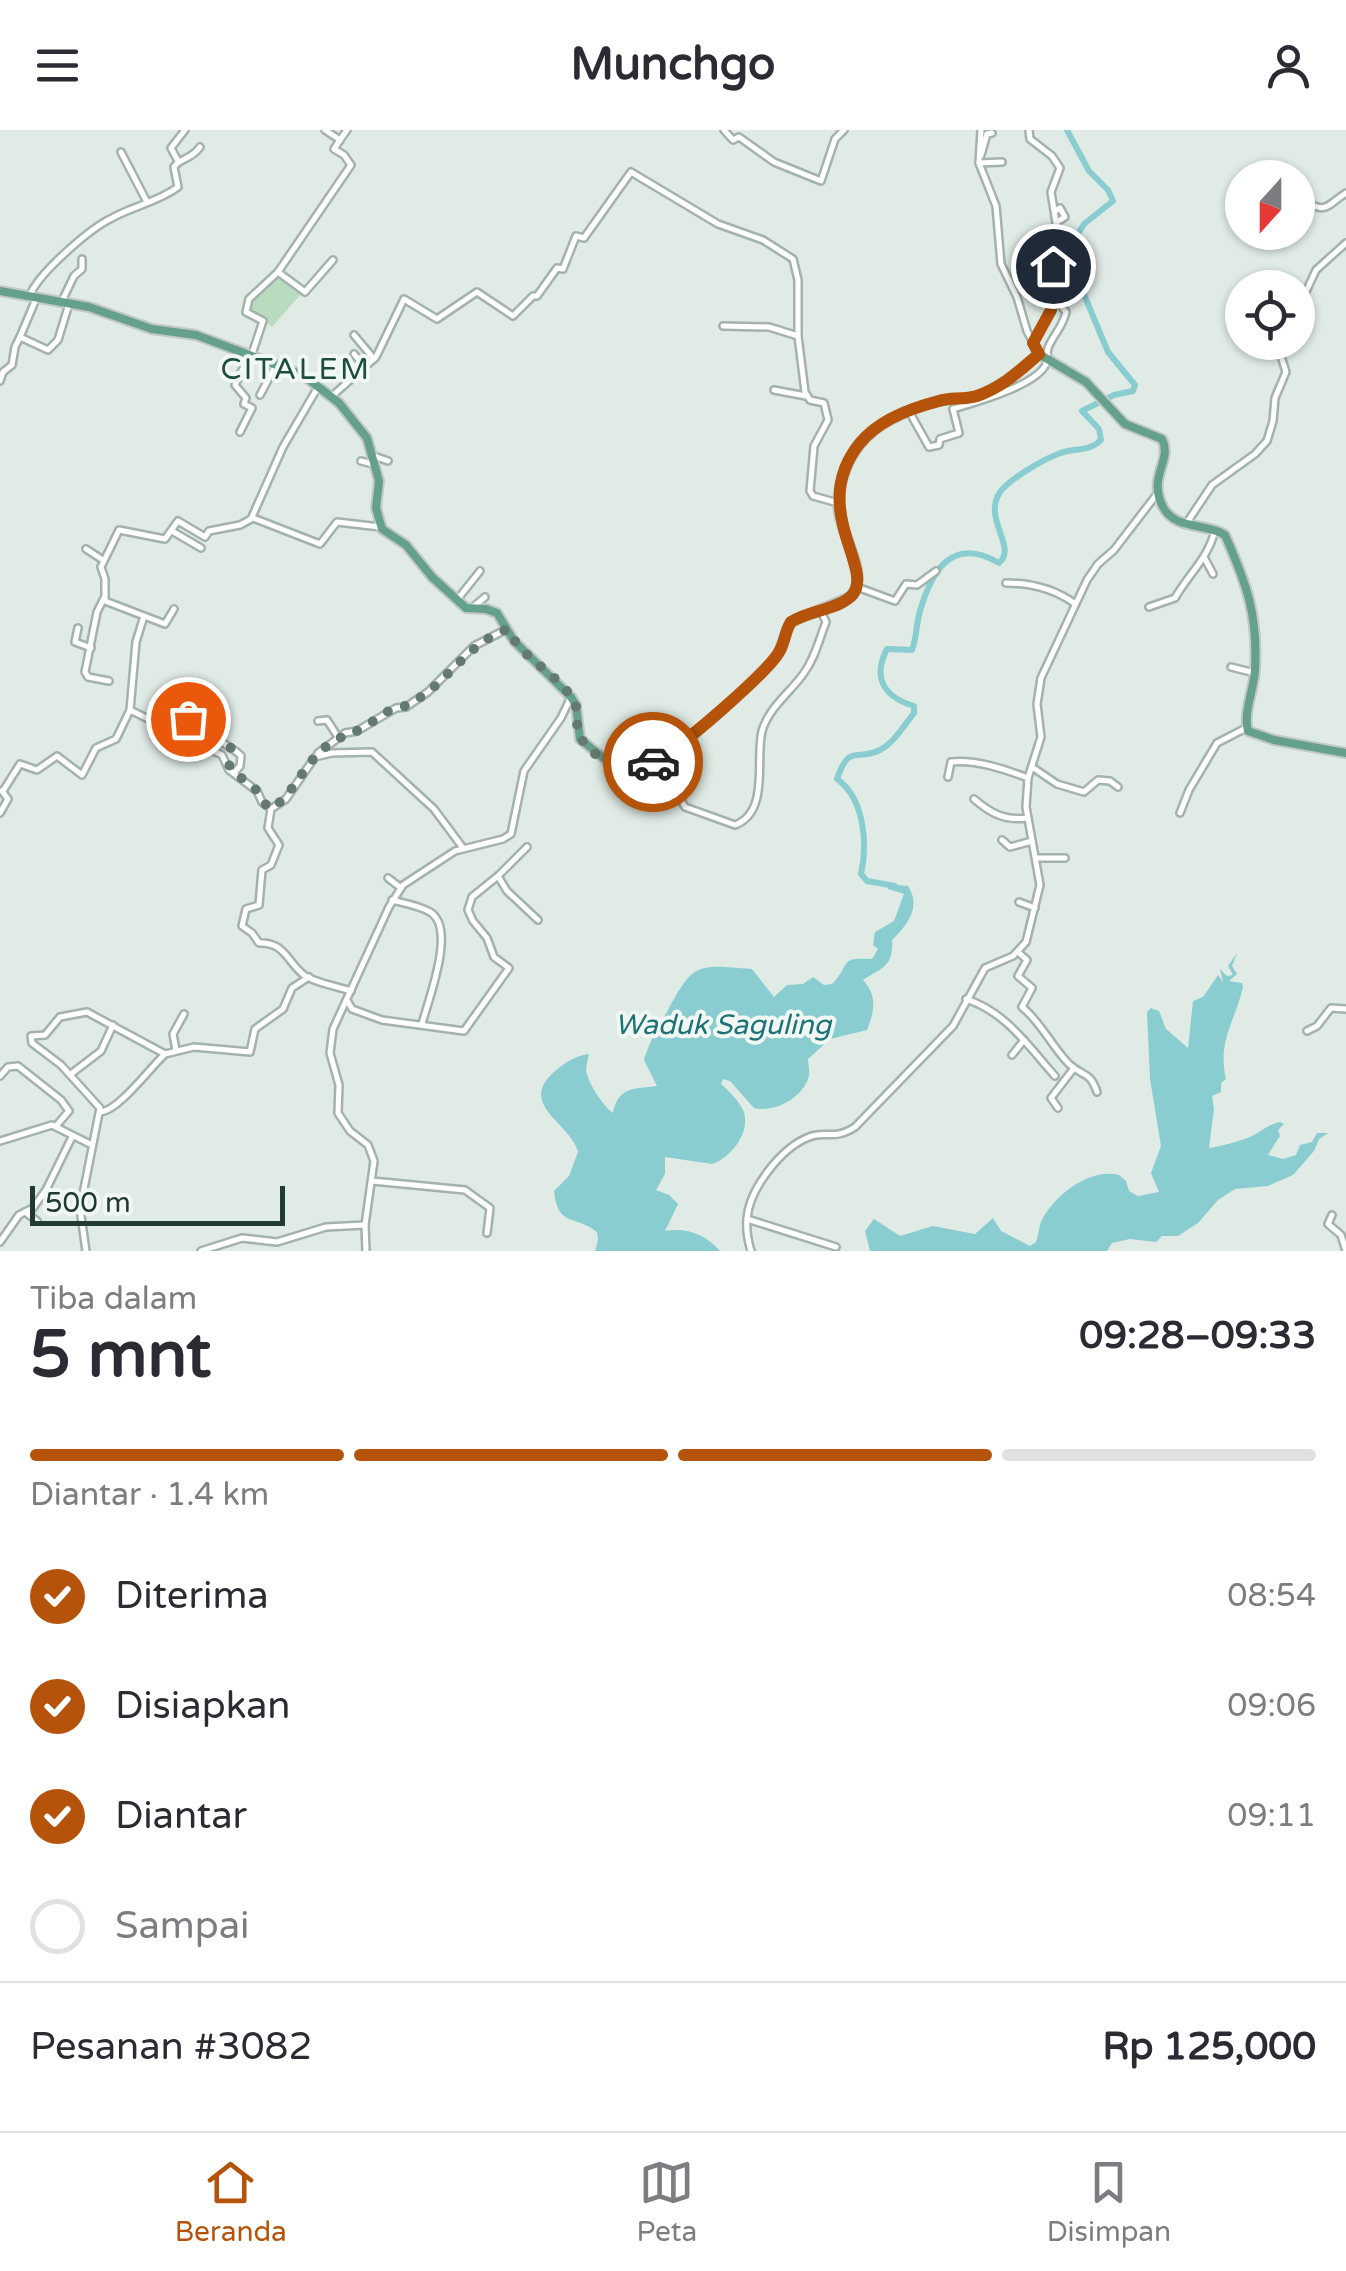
<!DOCTYPE html>
<html lang="id">
<meta charset="utf-8">
<style>
body{margin:0;font-family:"Varela Round",sans-serif;background:#f7f7f7;color:#2b2b33;height:100vh;display:flex;flex-direction:column;font-size:38px;white-space:nowrap}
*{box-sizing:border-box;margin:0}
p{font-size:32px;color:#7c7c81}
.icon{flex:none;width:55px;height:55px;fill:none;stroke:currentColor;stroke-width:2;stroke-linecap:round;stroke-linejoin:round}
.map{position:relative;height:1121px;overflow:hidden}
.side{display:flex;flex-direction:column;background:#fff;flex:1}
.side>*{flex:none}
.needle{width:65px;rotate:201deg}
.buttons{position:absolute;left:1225px;top:30px;display:grid;gap:20px}
.buttons a{display:grid;place-items:center;width:90px;height:90px;border-radius:50%;background:#fff;box-shadow:0 2px 8px #0004;font-size:50px}
.scale{position:absolute;left:30px;bottom:25px;width:255px;box-sizing:border-box;padding-left:10px;border:5px solid #213b31;border-top:0;font-size:28px;line-height:35px;white-space:nowrap;color:#213b31;-webkit-text-stroke:8px #f1f8f3;paint-order:stroke}
.pin{position:absolute;display:grid;place-items:center;width:85px;height:85px;color:#fff;margin:-42px;border:5px solid #fff;border-radius:50%;box-shadow:0 2px 10px #0007}
.courier{position:absolute;display:grid;place-items:center;width:100px;height:100px;margin:-50px;border:8px solid #b45309;border-radius:50%;background:#fff;color:#222;box-shadow:0 2px 12px #0007}
.headline em{font-style:normal;font-weight:700}
.headline div{display:flex;flex-direction:column-reverse}
.headline{display:flex;align-items:center;justify-content:space-between;height:170px;padding:0 30px}
h1{font-size:65px;font-weight:700;line-height:75px}
.bar{display:grid;grid-template-columns:repeat(4,1fr);gap:15px 10px;align-content:center;height:120px;padding:0 30px}
.bar i{height:12px;border-radius:8px;background:#e1e1e2}
.bar .selected{background:#b45309}
.bar p{grid-column:span 4}
.line{display:flex;align-items:center;gap:25px;padding:0 30px;border-top:2px solid #e1e1e2}
.line div{flex:1}
ol{padding:0 30px;list-style:none}
li{display:flex;align-items:center;gap:30px;height:110px}
li p{margin-inline-start:auto}
li .icon{padding:10px;border-radius:50%;background:#b45309;color:#fff;stroke-width:4}
li:last-child{color:#7c7c81}
li i{width:55px;height:55px;border:5px solid #e1e1e2;border-radius:50%}
header{display:flex;justify-content:space-between;align-items:center;height:130px;padding:0 30px;background:#fff;font-size:45px;font-weight:700}
.dock{display:flex;justify-content:space-around;align-items:center;height:140px;border-top:2px solid #e1e1e2;background:#fff;font-size:28px;color:#7c7c81}
.dock a{display:grid;justify-items:center;gap:5px}
.dock .selected{color:#b45309}
.map>svg:first-child{display:block}
.green{fill:#b9dcbe}
.water{fill:#89cdd0}
.lines{fill:none;stroke-linecap:round;stroke-linejoin:round}
.river{stroke:#89cdd0;stroke-width:6}
.minor-casing{stroke:#a3b3ab;stroke-width:10}
.major-casing{stroke:#c1c8c5;stroke-width:12}
.minor{stroke:#fff;stroke-width:5}
.major{stroke:#65a08a;stroke-width:8}
.done{stroke:#647970;stroke-width:10;stroke-dasharray:0 18}
.route{stroke:#b45309;stroke-width:12}
.labels{text-anchor:middle;dominant-baseline:central;stroke-width:8;stroke-linejoin:round;paint-order:stroke}
.water-label{font-size:28px;font-style:italic;fill:#1c7276;stroke:#f1f8f3}
.quarter-label{font-size:30px;letter-spacing:2.5px;fill:#1d4d3c;stroke:#f1f8f3}
</style>
<header><svg class="icon" aria-label="menu" viewBox="0 0 24 24"><path d="M4 6h16M4 12h16M4 18h16"/></svg>Munchgo<svg class="icon" aria-label="person" viewBox="0 0 24 24"><circle cx="12" cy="8" r="4"/><path d="M4 21q1-7 8-7t8 7"/></svg></header>
<div class="map">
<svg width="1346" height="1121" viewBox="0 0 1346 1121">
<rect width="100%" height="100%" fill="#e0ebe5"/>
<path class="green" d="M278 143 301 164 272 197 248 176Z"/>
<g class="water">
<path d="M888 754 908 756C922 777 907 795 892 810 894 837 881 838 863 850 877 865 875 880 867 900L830 909 808 929C808 935 810 941 809 946 803 968 775 983 754 978L730 951 723 949 721 954C729 961 738 970 743 980 752 1001 731 1028 712 1034L665 1027V1044L656 1060 669 1065 678 1074 665 1101C685 1097 706 1104 720 1121H595L598 1110 597 1102C574 1084 558 1098 554 1061L569 1046 578 1022C571 993 517 975 554 942 564 933 577 925 589 924 588 930 586 935 586 940 588 953 603 976 613 983 618 956 635 959 657 956L644 930C649 912 659 896 668 880 694 831 698 835 752 839L774 867 787 855 803 854 813 847 824 855 832 854C852 834 837 827 872 829L878 819 873 815 875 802 894 791 904 764 888 759Z"/>
<path d="M1237 823 1232 836 1237 844 1229 851 1242 853 1243 857C1235 892 1217 911 1226 949L1221 953V962L1212 966 1214 979 1209 1018C1220 1016 1238 1012 1250 1007 1261 1002 1269 994 1280 992L1284 994 1278 1000 1280 1006 1268 1025 1283 1029 1296 1025 1300 1015 1312 1012 1317 1003H1328L1319 1009 1314 1021 1293 1045 1268 1056 1235 1059 1218 1070 1198 1093 1178 1106H1162L1156 1112 1130 1109 1112 1113 1107 1121H870L865 1101 874 1089 900 1106 933 1096 975 1104 993 1088 1001 1101 1030 1116 1036 1112C1039 1104 1039 1094 1043 1088 1057 1063 1091 1038 1119 1045L1126 1051 1129 1061 1138 1066 1159 1062 1151 1043 1161 1016 1150 949 1147 882 1151 878 1159 881 1166 899 1188 918 1193 871 1203 867 1218 845 1223 852 1220 839 1227 846 1233 845 1228 836Z"/>
</g>
<g class="lines">
<path class="river" d="M895 756 867 751 861 744C868 713 864 668 837 649 850 612 856 632 880 620 894 613 905 594 914 583V576C884 567 872 548 887 519L912 520C917 507 916 494 920 481 932 439 953 406 999 433 1018 417 982 389 1000 362 1010 349 1042 330 1058 324 1074 317 1088 323 1101 310L1099 299 1082 281 1114 265 1133 261 1135 255 1108 222 1073 138 1070 117 1084 94 1113 71 1108 60 1089 41 1067 0"/>
<defs>
<g id="minor">
<path d="M724 0 733 10 739 7 774 32 821 51 835 9 844 0"/>
<path d="M981 0 979 33 996 76 1001 134 1017 167 1027 201 1039 224"/>
<path d="M340 10 347 0"/>
<path d="M121 22 147 72"/>
<path d="M981 25 987 4 992 3"/>
<path d="M178 31 171 18 185 0"/>
<path d="M979 33 1002 32"/>
<path d="M1298 67C1327 85 1323 78 1346 63"/>
<path d="M1055 81 1060 78 1065 87 1057 92"/>
<path d="M278 142 305 162 333 130"/>
<path d="M30 165C39 143 89 99 112 88 133 76 158 72 178 57L174 37C180 28 191 30 200 17"/>
<path d="M36 169 20 207 48 220 58 210 69 174"/>
<path d="M62 171 74 146 82 139V129"/>
<path d="M1298 179 1316 140 1346 113"/>
<path d="M723 196 769 197 798 206"/>
<path d="M354 205 374 229"/>
<path d="M1033 213 1051 180V166"/>
<path d="M252 224 263 191 246 182 249 169 278 142 351 35 344 25 334 19 340 10 325 0"/>
<path d="M354 224 364 236"/>
<path d="M0 251 3 242 12 235 15 217 20 207"/>
<path d="M774 260 806 266"/>
<path d="M260 265 276 235"/>
<path d="M331 267 376 227 404 169 437 189 477 162 513 186 533 166H537L557 138 563 139 576 106 584 108 631 42 718 94 763 110 793 129 798 150V206L805 262 810 270 824 273 828 290 814 316 810 361 813 366 838 373"/>
<path d="M910 283 929 317 939 315 940 309 959 303 953 279C975 272 1036 256 1046 234 1049 226 1046 226 1048 218 1053 205 1063 197 1066 182L1049 161 1057 99 1051 62 1060 38 1052 26 1030 9 1029 0"/>
<path d="M240 302 252 278 244 274 246 268 235 255 249 226"/>
<path d="M374 326 388 331"/>
<path d="M361 331 373 334"/>
<path d="M252 387 283 317 318 257"/>
<path d="M1186 394 1212 355 1255 324 1267 311 1273 291 1275 268 1286 242 1281 226 1289 212"/>
<path d="M172 401 201 418"/>
<path d="M86 419 103 430"/>
<path d="M1204 427 1213 444"/>
<path d="M1006 453C1031 453 1054 459 1074 473"/>
<path d="M857 457 895 471 906 454 917 455 936 441"/>
<path d="M104 468 97 482 85 542 88 547 109 551"/>
<path d="M457 470 480 441"/>
<path d="M1149 477 1175 468C1188 445 1209 427 1215 400"/>
<path d="M472 478 485 467"/>
<path d="M174 479 165 494 105 471V449L101 437 119 400 165 409 178 391 205 407 209 401 240 395 253 388 320 414 337 392 380 397"/>
<path d="M144 486 136 512 130 580 222 625 229 640 257 661 262 672 271 679"/>
<path d="M78 498 75 512 91 518"/>
<path d="M1231 537 1255 543"/>
<path d="M318 591 327 590 338 607"/>
<path d="M171 598 175 592C206 584 201 593 220 610 227 617 235 619 241 626L240 636 234 643"/>
<path d="M318 623 345 603 357 601 396 578 406 577 428 562 474 516 505 500"/>
<path d="M1032 637 1057 654 1084 662 1098 650 1110 651 1118 657"/>
<path d="M677 642 670 651 685 677 735 695C770 682 755 629 762 601 769 577 790 563 804 543 815 528 819 510 826 492L821 481"/>
<path d="M948 647 951 632C975 629 1004 639 1028 648"/>
<path d="M3 661 20 634 37 640 57 626 82 645 96 618 116 609 130 580"/>
<path d="M974 669C990 683 1005 691 1027 688"/>
<path d="M0 683 8 669 2 661"/>
<path d="M1180 683 1189 660 1217 613 1246 598"/>
<path d="M1002 710 1010 717 1032 711"/>
<path d="M1036 728H1065"/>
<path d="M498 746 527 717"/>
<path d="M388 748 401 758"/>
<path d="M392 770C404 773 420 776 430 782 457 798 428 870 422 894"/>
<path d="M1019 772 1035 778"/>
<path d="M1018 822 1027 830 1018 846 1032 858 1022 877C1041 892 1052 917 1069 934 1083 947 1090 941 1097 962"/>
<path d="M351 861C337 856 315 853 304 845 287 832 285 812 259 813L252 803 242 796 246 779 259 775 262 740 271 735 279 715 268 698 271 679 286 669 315 627 332 623 372 622 434 679 463 718"/>
<path d="M966 869C1006 882 1028 916 1055 946"/>
<path d="M348 872 352 879 382 890 464 901 509 838 494 827 487 808 473 791 468 780 472 767 498 746 507 761 538 790"/>
<path d="M1307 901 1317 896 1331 878 1346 879"/>
<path d="M176 920 173 904 184 884"/>
<path d="M1012 925 1024 910"/>
<path d="M71 944 101 921 113 895"/>
<path d="M0 946 8 937 18 936 61 970 69 981 56 996"/>
<path d="M1058 978 1051 968 1074 938"/>
<path d="M101 982C119 980 149 939 165 924"/>
<path d="M0 1011 52 995 92 1015"/>
<path d="M372 1051 465 1060 490 1078 487 1103"/>
<path d="M25 1082 37 1091"/>
<path d="M1332 1085 1328 1094 1341 1105 1346 1121"/>
<path d="M747 1089 836 1117"/>
<path d="M0 1112 19 1085 33 1078 46 1060 72 1007"/>
<path d="M86 1121 80 1079 100 978 61 935 32 913 31 906 45 905 60 887 87 882 165 924 194 917 250 922 255 899 283 879 292 858 309 847"/>
<path d="M201 1121 242 1108 277 1112 326 1097 365 1095"/>
<path d="M366 1121 365 1095 374 1031 368 1015 350 1001 338 983 339 955 330 923 333 899 389 777 403 755 455 721 503 709 511 704 524 641 561 588 571 567"/>
<path d="M751 1121C748 1111 746 1099 747 1089 749 1059 781 1018 809 1007 826 1000 833 1011 855 997L953 896 985 838 1013 826 1026 812 1040 755 1026 677 1028 648 1041 607 1037 574 1041 548 1087 450 1098 434 1114 420 1157 364"/>
</g>
<path id="major" d="M0 161 89 177 152 199 196 205 303 245 339 273 367 308 379 351 376 378 382 399 406 415 432 447 466 478 486 479 497 483 514 511 571 567 576 575 580 609 611 634C625 635 643 637 657 631 678 621 770 540 780 521 785 511 785 501 791 492L852 466C872 435 832 401 839 364 848 306 887 286 938 271 951 267 963 270 976 266 1003 257 1018 241 1039 224L1086 252 1125 294 1162 309C1173 331 1147 346 1163 377 1176 401 1205 392 1225 405 1247 455 1258 485 1255 540 1254 560 1243 582 1248 601L1274 610 1346 623"/>
</defs>
<use href="#minor" class="minor-casing"/>
<use href="#major" class="major-casing"/>
<use href="#minor" class="minor"/>
<use href="#major" class="major"/>
</g>
<g class="lines">
<path class="done" d="M188 589 209 596 217 608 231 617C221 643 241 644 256 660 263 668 262 673 271 679 294 664 301 639 321 621 337 606 345 607 361 599 372 593 383 583 395 578 400 577 405 577 409 574 448 554 464 515 508 499 521 529 557 542 573 570 579 579 577 591 577 601 592 633 621 639 653 632"/>
<path class="route" d="M653 632C676 622 767 543 779 522 785 512 785 501 791 492 809 480 840 480 853 464 874 437 808 377 860 313 878 291 911 278 939 271 951 267 964 270 977 266 1003 257 1019 241 1039 224L1033 213 1051 180 1053 136"/>
</g>
<g class="labels">
<g class="water-label">
<text x="723" y="895">Waduk Saguling</text>
</g>
<g class="quarter-label">
<text x="296" y="239">CITALEM</text>
</g>
</g>
</svg>
<div class="buttons">
<a><svg class="needle" viewBox="-14 -14 28 28"><path d="M0-13l5 13h-10z" fill="#e53935"/><path d="M0 13l5-13h-10z" fill="#7c7c81"/></svg></a>
<a><svg class="icon" aria-label="locate" viewBox="0 0 24 24"><circle cx="12" cy="12" r="6"/><path d="M12 2v4M12 18v4M2 12h4M18 12h4"/></svg></a>
</div>
<div class="scale">500 m</div>
<div class="pin" style="left:188px;top:589px;background:#ea580c"><svg class="icon" aria-label="bag" viewBox="0 0 24 24"><path d="M5 8h14l-1 12H6zM9 8a3 3 0 0 1 6 0"/></svg></div>
<div class="pin" style="left:1053px;top:136px;background:#1f2937"><svg class="icon" aria-label="home" viewBox="0 0 24 24"><path d="M3 11l9-7 9 7M6 9v11h12V9"/></svg></div>
<div class="courier" style="left:653px;top:632px"><svg class="icon" aria-label="car" viewBox="0 0 24 24"><path d="M5 17H2v-5l4-1 3-4h7l3 4 3 1v5h-3M9 17h6M6 11h13"/><circle cx="7" cy="17" r="2"/><circle cx="17" cy="17" r="2"/></svg></div>
</div>
<section class="side">
<div class="headline"><div><h1>5 mnt</h1><p>Tiba dalam</p></div><em>09:28–09:33</em></div>
<div class="bar"><i class="selected"></i><i class="selected"></i><i class="selected"></i><i></i><p>Diantar · 1.4 km</p></div>
<ol>
<li><svg class="icon" aria-label="check" viewBox="0 0 24 24"><path d="M5 12l5 5 9-10"/></svg>Diterima<p>08:54</p></li>
<li><svg class="icon" aria-label="check" viewBox="0 0 24 24"><path d="M5 12l5 5 9-10"/></svg>Disiapkan<p>09:06</p></li>
<li><svg class="icon" aria-label="check" viewBox="0 0 24 24"><path d="M5 12l5 5 9-10"/></svg>Diantar<p>09:11</p></li>
<li><i></i>Sampai</li>
</ol>
<div class="line" style="height:130px"><div>Pesanan #3082</div><b>Rp 125,000</b></div>
</section>
<nav class="dock">
<a class="selected"><svg class="icon" aria-label="home" viewBox="0 0 24 24"><path d="M3 11l9-7 9 7M6 9v11h12V9"/></svg>Beranda</a>
<a><svg class="icon" aria-label="map" viewBox="0 0 24 24"><path d="M3 6l6-2 6 2 6-2v14l-6 2-6-2-6 2zM9 4v14M15 6v14"/></svg>Peta</a>
<a><svg class="icon" aria-label="saved" viewBox="0 0 24 24"><path d="M7 4h10v16l-5-4-5 4z"/></svg>Disimpan</a>
</nav>
